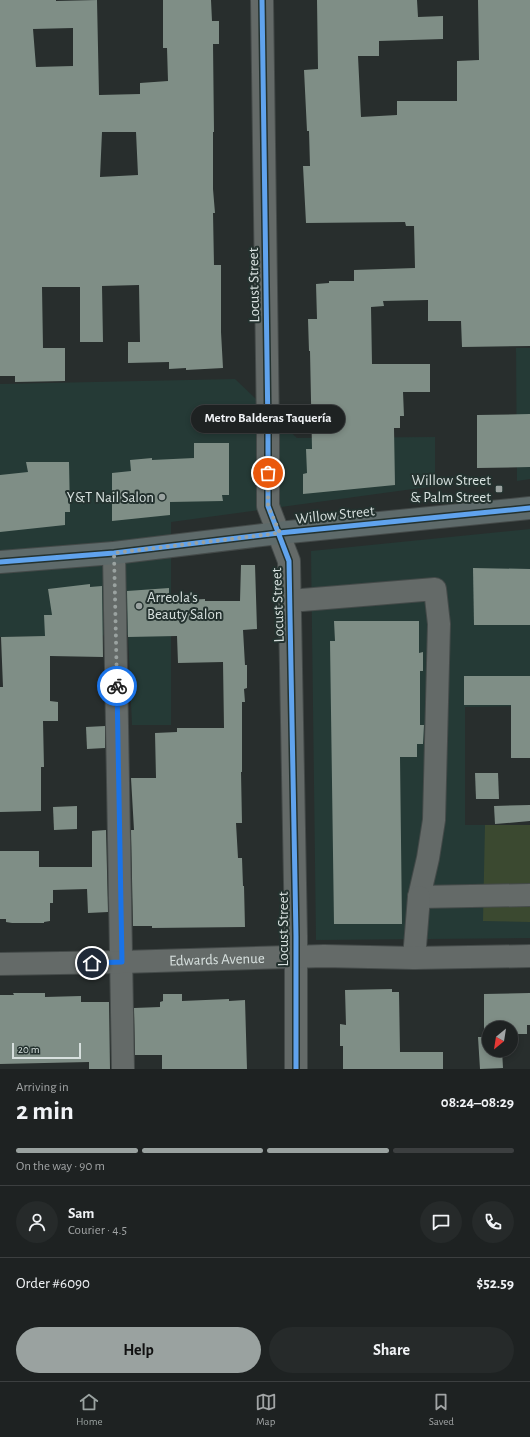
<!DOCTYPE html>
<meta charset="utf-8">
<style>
body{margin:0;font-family:"Alegreya Sans",sans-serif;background:#262a2a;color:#f1f3f6;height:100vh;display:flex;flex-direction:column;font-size:15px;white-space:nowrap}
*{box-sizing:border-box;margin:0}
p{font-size:13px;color:#a1a4a5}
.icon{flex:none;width:22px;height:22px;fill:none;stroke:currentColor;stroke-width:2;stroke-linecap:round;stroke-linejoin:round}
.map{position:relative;height:1069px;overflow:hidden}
.drawer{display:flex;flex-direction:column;background:#1e2222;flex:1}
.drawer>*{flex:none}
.needle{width:26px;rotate:210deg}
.controls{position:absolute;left:482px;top:1021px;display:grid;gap:8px}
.controls a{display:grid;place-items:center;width:36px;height:36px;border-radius:50%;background:#1e2222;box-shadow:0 2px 6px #0003,0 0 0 1px #3c3f40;font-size:20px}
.scale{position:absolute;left:12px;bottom:10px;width:69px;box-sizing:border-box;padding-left:4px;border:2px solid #d7e0de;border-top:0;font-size:11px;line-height:14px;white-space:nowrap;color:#d7e0de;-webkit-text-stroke:3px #24322f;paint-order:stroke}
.pin{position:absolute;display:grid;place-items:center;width:34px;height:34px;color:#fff;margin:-17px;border:2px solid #fff;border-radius:50%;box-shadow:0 1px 4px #0007}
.courier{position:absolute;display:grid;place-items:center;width:40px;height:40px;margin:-20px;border:3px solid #1a73e8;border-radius:50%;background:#fff;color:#222;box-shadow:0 1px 5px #0007}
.bubble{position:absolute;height:28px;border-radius:14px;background:#1e2222;box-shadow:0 2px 6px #0003,0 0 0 1px #3c3f40;font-size:13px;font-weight:600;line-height:28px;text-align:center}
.overview em{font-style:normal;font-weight:600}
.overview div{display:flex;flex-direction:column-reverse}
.overview{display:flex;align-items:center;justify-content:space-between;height:68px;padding:0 16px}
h1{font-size:26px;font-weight:600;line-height:30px}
.bar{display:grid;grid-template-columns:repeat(4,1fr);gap:6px 4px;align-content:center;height:48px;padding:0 16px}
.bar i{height:5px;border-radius:3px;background:#3c3f40}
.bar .selected{background:#9aa2a0}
.bar p{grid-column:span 4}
.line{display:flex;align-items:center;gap:10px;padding:0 16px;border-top:1px solid #3c3f40}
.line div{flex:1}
.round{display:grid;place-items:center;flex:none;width:42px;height:42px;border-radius:21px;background:#262a2a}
.action{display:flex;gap:8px;margin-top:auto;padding:8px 16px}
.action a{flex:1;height:46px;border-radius:24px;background:#9aa2a0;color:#111;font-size:16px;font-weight:600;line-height:46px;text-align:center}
.action a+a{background:#262a2a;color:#f1f3f6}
.dock{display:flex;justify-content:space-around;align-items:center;height:56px;border-top:1px solid #3c3f40;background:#1e2222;font-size:11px;color:#a1a4a5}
.dock a{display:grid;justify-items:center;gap:2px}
.dock .selected{color:#9aa2a0}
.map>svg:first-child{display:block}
.built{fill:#253a36}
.green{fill:#3b4930}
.building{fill:#7f8e86;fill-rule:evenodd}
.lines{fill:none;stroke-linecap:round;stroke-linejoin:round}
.minor-casing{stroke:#444a49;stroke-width:24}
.major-casing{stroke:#444a49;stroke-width:24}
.minor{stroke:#646a68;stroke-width:22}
.major{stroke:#5e6a6a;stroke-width:22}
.cycleway-casing{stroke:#24322f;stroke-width:8}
.cycleway{stroke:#60a3ed;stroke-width:5}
.done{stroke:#9aa2a0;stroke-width:4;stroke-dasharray:0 7.2}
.route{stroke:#1a73e8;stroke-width:5}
.poi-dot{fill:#9aa2a0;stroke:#24322f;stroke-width:1.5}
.labels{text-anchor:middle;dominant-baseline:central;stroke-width:4;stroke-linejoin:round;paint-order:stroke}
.street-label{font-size:15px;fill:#d7e0de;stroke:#24322f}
.poi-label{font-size:15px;fill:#d7e0de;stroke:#24322f;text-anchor:end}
</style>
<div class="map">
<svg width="530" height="1069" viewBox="0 0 530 1069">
<rect width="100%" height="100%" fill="#282e2d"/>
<g class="built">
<path d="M516 348H530V479L517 481Z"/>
<path d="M235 379 297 438 435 437V486L171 522V725H132L128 635 0 637V384Z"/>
<path d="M530 529V702L528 706 465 707V825H530V938L316 940 311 551Z"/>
</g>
<path class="green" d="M485 825H530V922L483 921Z"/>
<g class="building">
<path d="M0 0H56V1L97 0 99 95 140 94V83L168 81 167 48H163V0H211L212 21H219V44H213L214 132H213V189L215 213H213L214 265H221V332L223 368 186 370V368L169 369V362L128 363V342H140L139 285 102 286 103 342H80V287H42L43 348H65V381L15 382V376H0ZM73 28V66L36 67 33 29ZM102 132H136L138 175 100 177Z"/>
<path d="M317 0H417L418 17 443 16V39L379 41V56H358L361 117 397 115V101H457V61L479 60 478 0H530V346L462 347 461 321H428V300L383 301 384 306 371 307 372 364H430V392H403L404 416H400V428H394L395 485 303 494V474L307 473 306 449H312L310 351H309L308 319H317L316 284 329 283V281H354V270L415 268 414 226H406L405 222 306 223 303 166H310L309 131H307L304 70 318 69Z"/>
<path d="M530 414V467L477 468V415Z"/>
<path d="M194 443H229V495H222L223 501 170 502V515L112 521V473L131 471 130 460 152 458V460L194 458Z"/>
<path d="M26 462H69L70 512H65V525L0 532V475L28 472Z"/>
<path d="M241 565H255L257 629 243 630 245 665H247V688L244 689 245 702H242V772H241L242 823H236L238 858H242L243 886H244L245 927 152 928V926H133L131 830H134L131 778H156L155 733 177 732V728H224L223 662 178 663 177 636 128 637 127 591 169 588V601L205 599V601H240Z"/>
<path d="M473 568 530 569V625H474Z"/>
<path d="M90 584V587L102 586 103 657 50 656V701L58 702V721H43L44 767H41V811L0 812V687H3L1 637 45 636 44 615H52L48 589Z"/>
<path d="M334 621H419V653L423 652V671H420V725H424L423 744H417V757H400L402 924H334L330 641H335Z"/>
<path d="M464 676H530V758H511V705H464Z"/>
<path d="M105 726V748L87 749 86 727Z"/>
<path d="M475 773H498L499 799H476Z"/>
<path d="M530 805V821L495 824 494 806Z"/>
<path d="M77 806V829L54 830 53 807Z"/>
<path d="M106 830 108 912 88 913 87 889 53 890V903H50V921L44 922V923H12L6 922V919H0V851H39V867H92V831Z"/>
<path d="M392 989V992H399L400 1052H443V1069H343V1046H340V1024L346 1025 345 990Z"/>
<path d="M13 993H45V997L81 996V1002H109L110 1069H89V1062L0 1064V995H14Z"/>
<path d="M530 993V1025H527V1034H514L515 1050H502L503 1068 480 1069 478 1037H484V994ZM489 1028H511V1050H489Z"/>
<path d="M163 994H182V1001L229 999V1001L245 1000 247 1069H162V1055H135L134 1008 160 1007V1002L163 1001Z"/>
</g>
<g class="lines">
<defs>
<g id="minor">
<path d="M262 0 268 431V506L289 561 296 936V1069"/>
<path d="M114 553 123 1069"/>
<path d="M290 601 435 589 439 624 434 820 428 858 419 897 530 895"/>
<path d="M414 958 419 897"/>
<path id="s1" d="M0 964 122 962 324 956 414 958 530 956"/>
</g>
<path id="major" d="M0 562 114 553 279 533 530 508"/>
</defs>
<use href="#minor" class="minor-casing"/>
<use href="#major" class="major-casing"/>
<use href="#minor" class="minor"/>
<use href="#major" class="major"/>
<defs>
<g id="cycleway">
<path d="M262 0 268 431V506L289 561 296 936V1069"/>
<path d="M0 562 114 553 279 533 530 508"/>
</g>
</defs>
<use href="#cycleway" class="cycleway-casing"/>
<use href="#cycleway" class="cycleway"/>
</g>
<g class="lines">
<path class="done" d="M117 686 114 553 280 533 268 506V473"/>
<path class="route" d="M92 963 122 962 117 686"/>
</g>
<g class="poi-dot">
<rect x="495" y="485" width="8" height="8" rx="2"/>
<circle cx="162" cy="497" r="4"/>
<circle cx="139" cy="606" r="4"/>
</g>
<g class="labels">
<g class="street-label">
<text transform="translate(254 285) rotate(-91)">Locust Street</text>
<text transform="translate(335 515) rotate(-6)">Willow Street</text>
<text transform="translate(278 605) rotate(-92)">Locust Street</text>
<text transform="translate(283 929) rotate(-90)">Locust Street</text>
<text stroke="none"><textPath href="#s1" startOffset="217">Edwards Avenue</textPath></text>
</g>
<g class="poi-label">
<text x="491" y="480">Willow Street<tspan x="491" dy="17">&amp; Palm Street</tspan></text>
<text x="154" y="497">Y&amp;T Nail Salon</text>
<text x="147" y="597" text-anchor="start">Arreola's<tspan x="147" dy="17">Beauty Salon</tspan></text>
</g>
</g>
</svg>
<div class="controls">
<a><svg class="needle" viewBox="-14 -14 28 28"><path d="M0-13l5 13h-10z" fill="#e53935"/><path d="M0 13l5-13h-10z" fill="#a1a4a5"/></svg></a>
</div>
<div class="scale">20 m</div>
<div class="pin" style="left:268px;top:473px;background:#ea580c"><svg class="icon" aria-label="bag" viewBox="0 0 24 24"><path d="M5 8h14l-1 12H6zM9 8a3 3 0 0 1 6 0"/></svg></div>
<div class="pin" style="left:92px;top:963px;background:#1f2937"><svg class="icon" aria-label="home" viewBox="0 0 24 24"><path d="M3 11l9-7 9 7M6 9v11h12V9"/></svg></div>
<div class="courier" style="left:117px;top:686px"><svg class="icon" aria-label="bike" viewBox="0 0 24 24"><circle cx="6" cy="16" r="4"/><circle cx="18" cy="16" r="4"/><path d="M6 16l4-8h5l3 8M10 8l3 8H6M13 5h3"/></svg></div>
<div class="bubble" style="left:191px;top:405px;width:154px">Metro Balderas Taquería</div>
</div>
<section class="drawer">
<div class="overview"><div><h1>2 min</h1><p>Arriving in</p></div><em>08:24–08:29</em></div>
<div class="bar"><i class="selected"></i><i class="selected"></i><i class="selected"></i><i></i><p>On the way · 90 m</p></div>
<div class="line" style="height:72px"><a class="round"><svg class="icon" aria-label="person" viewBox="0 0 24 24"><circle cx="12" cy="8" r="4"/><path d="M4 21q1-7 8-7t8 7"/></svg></a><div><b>Sam</b><p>Courier · 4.5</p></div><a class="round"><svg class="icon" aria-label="chat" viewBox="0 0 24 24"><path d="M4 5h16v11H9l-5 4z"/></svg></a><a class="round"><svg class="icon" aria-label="phone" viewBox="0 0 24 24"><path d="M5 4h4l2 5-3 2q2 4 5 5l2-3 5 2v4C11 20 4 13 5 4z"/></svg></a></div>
<div class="line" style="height:52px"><div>Order #6090</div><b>$52.59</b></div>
<div class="action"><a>Help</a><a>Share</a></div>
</section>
<nav class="dock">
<a class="selected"><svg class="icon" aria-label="home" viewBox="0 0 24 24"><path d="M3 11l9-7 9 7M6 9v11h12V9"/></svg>Home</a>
<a><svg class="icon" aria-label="map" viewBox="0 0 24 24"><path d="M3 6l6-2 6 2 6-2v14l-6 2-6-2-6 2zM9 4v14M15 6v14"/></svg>Map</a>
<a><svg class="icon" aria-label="saved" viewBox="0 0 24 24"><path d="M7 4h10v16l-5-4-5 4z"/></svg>Saved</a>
</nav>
